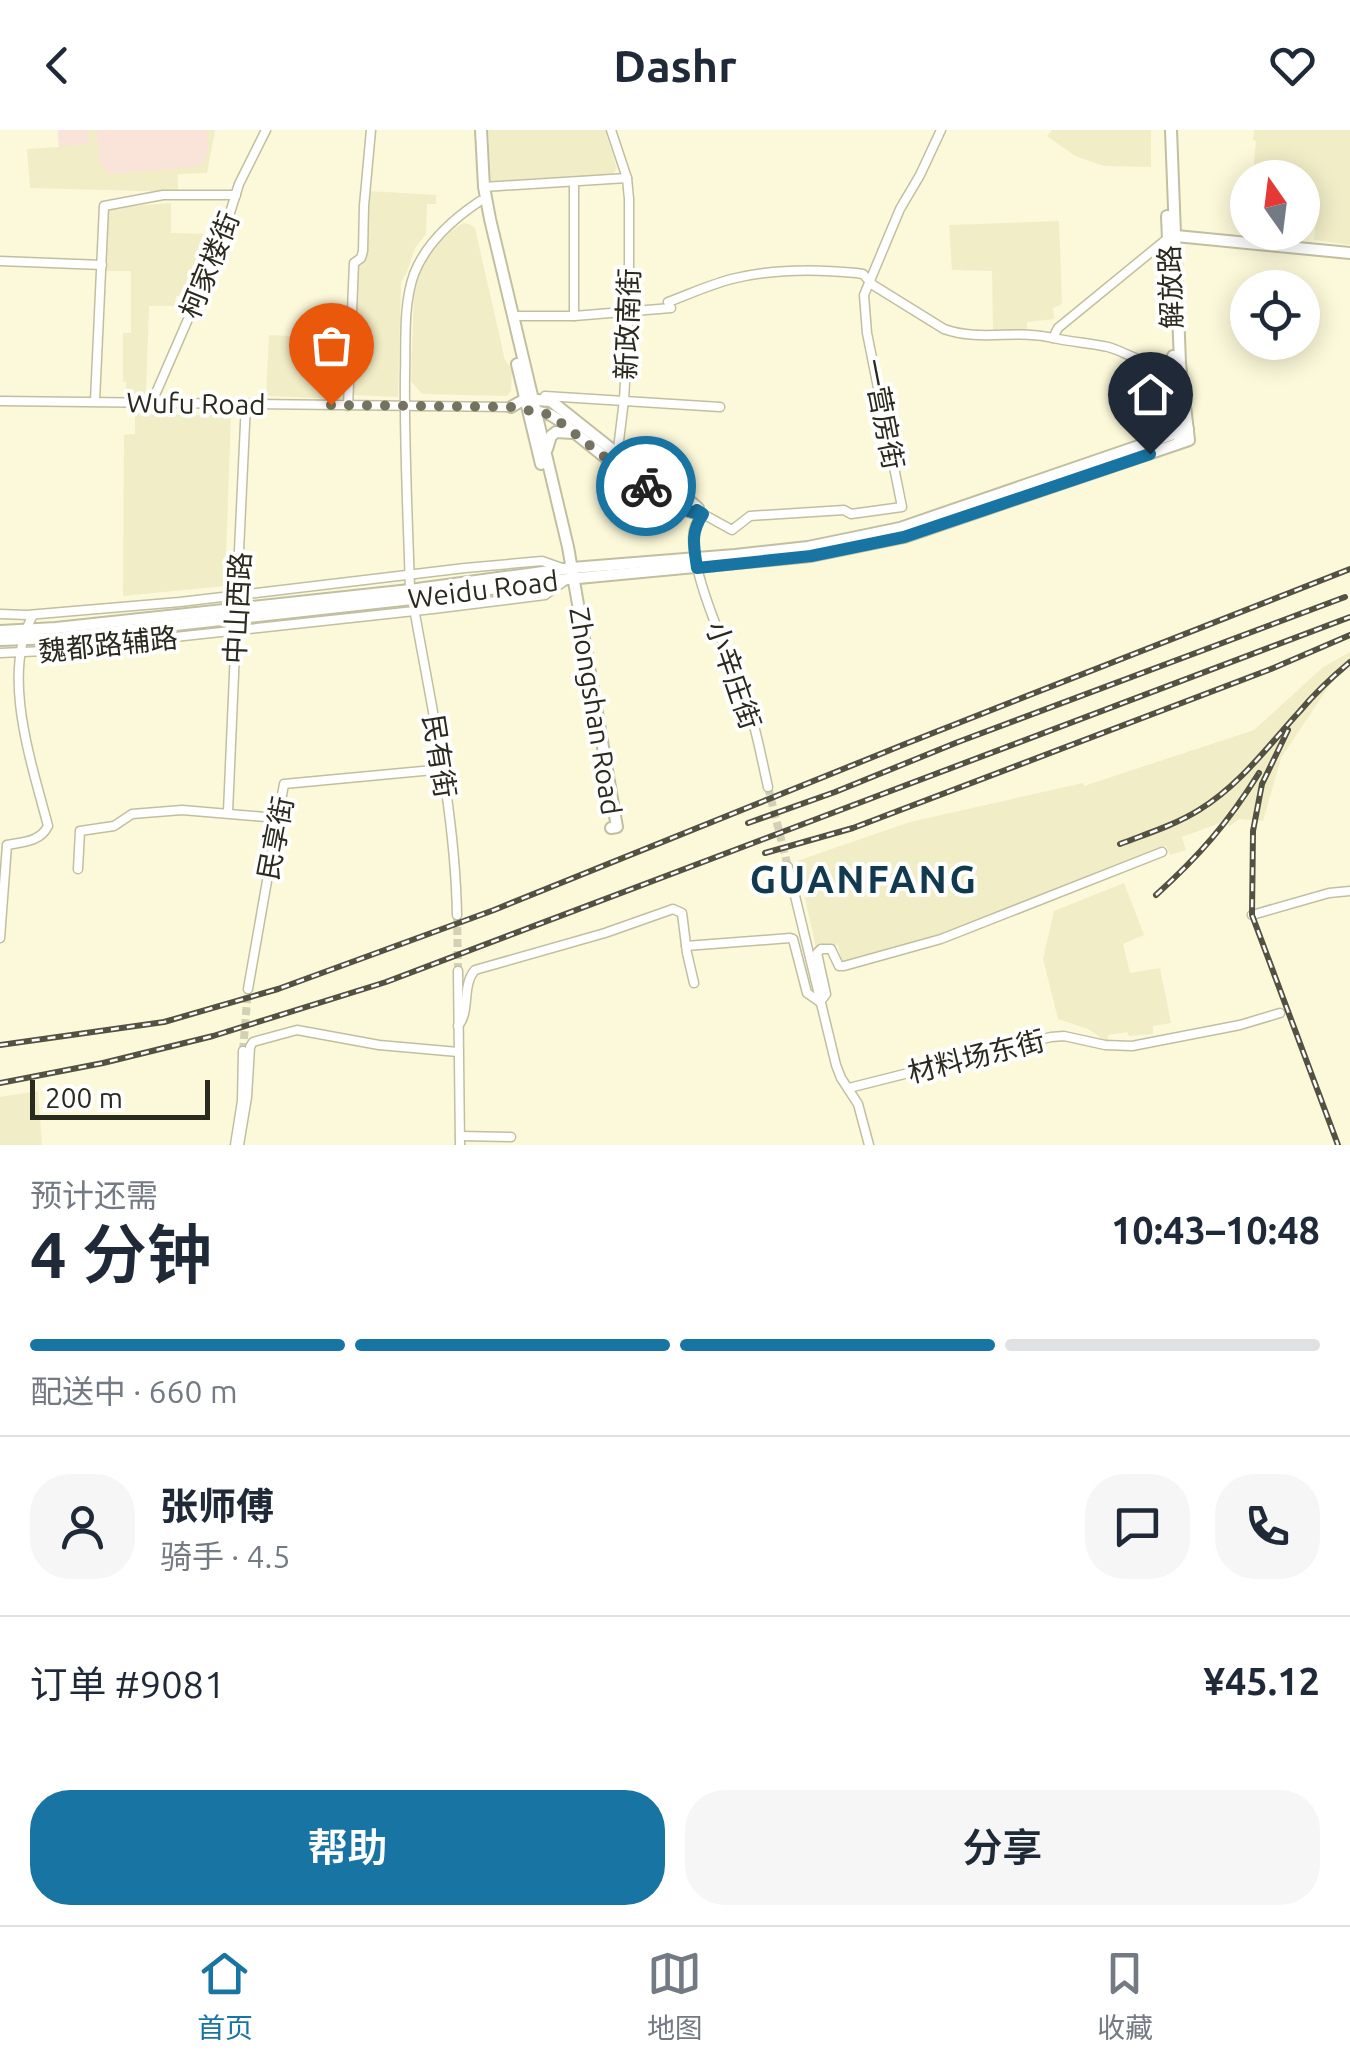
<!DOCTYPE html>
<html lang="zh">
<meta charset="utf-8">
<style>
body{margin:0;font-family:Ubuntu,"Noto Sans SC",sans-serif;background:#f6f6f7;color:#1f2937;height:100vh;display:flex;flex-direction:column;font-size:38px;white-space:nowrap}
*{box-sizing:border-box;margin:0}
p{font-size:32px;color:#747a83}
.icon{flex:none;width:55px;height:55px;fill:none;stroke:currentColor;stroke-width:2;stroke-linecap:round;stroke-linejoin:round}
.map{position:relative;height:1015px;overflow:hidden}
.sheet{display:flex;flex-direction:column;background:#fff;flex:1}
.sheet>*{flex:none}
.needle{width:65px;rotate:346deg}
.controls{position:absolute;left:1230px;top:30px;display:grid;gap:20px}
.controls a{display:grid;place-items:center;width:90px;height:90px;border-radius:50%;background:#fff;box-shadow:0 5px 25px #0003;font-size:50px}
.scale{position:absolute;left:30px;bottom:25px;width:180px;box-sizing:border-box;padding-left:10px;border:5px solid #2b2a1f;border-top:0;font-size:28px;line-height:35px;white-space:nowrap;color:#2b2a1f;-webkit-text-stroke:8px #fff;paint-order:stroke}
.pin{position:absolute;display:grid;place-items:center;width:85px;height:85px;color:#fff;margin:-102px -42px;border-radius:50% 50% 50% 0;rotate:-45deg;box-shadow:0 0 10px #0007}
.pin .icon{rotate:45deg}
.courier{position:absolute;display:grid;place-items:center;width:100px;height:100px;margin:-50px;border:8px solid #1874a2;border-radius:50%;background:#fff;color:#222;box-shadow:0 2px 12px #0007}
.overview em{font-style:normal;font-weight:600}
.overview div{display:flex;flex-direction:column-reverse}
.overview{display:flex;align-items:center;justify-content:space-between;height:170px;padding:0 30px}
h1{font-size:65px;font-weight:600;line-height:75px}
.bar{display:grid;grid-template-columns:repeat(4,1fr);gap:15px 10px;align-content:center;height:120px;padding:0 30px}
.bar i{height:12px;border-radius:8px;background:#e0e1e3}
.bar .active{background:#1874a2}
.bar p{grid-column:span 4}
.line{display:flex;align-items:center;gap:25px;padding:0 30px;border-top:2px solid #e0e1e3}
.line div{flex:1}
.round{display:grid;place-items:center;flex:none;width:105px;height:105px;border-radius:40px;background:#f6f6f7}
.action{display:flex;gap:20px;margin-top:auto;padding:20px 30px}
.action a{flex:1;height:115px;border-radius:40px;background:#1874a2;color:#fff;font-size:40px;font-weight:600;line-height:115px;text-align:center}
.action a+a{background:#f6f6f7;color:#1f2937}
header{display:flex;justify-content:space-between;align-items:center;height:130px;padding:0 30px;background:#fff;font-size:45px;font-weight:600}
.tab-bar{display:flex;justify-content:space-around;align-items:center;height:140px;border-top:2px solid #e0e1e3;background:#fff;font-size:28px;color:#747a83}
.tab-bar a{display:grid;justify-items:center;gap:5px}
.tab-bar .active{color:#1874a2}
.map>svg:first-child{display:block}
.built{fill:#f1edc7}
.green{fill:#fae4d9}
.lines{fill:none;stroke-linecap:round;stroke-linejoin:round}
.minor-tunnel{stroke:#d2d0b5;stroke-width:8;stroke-dasharray:8 4;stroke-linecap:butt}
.minor-casing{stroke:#c1bfa1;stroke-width:11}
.major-casing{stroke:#c1bfa1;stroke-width:14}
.minor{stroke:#fff;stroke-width:8}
.major{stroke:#fff;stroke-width:10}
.rail-casing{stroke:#535142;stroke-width:6}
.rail{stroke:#fff;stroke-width:2.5;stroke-dasharray:8;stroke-linecap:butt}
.done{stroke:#747260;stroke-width:10;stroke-dasharray:0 18}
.route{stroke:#1874a2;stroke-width:12}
.labels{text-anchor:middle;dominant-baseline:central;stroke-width:8;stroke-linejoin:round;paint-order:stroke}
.street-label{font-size:28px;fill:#2b2a1f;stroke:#fff}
.district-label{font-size:38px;font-weight:bold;letter-spacing:2.5px;fill:#113a51;stroke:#fff}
</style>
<header><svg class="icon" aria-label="back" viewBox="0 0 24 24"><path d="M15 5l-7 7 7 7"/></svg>Dashr<svg class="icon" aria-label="heart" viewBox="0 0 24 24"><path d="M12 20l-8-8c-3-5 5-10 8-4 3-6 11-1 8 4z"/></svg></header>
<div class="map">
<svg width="1350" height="1015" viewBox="0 0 1350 1015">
<rect width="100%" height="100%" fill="#fcf9da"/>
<g class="built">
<path d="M58 0H215L207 43 178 44V62L30 58 27 19 59 17Z"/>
<path d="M488 0H605L617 39 612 45 491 54Z"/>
<path d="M1052 0H1151V37L1104 36 1075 26 1047 6Z"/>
<path d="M1254 0H1350V115L1314 110 1319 62 1303 60 1302 48 1277 47 1253 43 1256 11 1253 10Z"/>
<path d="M368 61 436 65V74H427L426 104 415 118 407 142 401 152 398 267 352 265 355 137 364 128Z"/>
<path d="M171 73V103L219 104V111H212L190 167 176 166 175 176H149L146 264H126V252H123V203H131V141H103L106 78Z"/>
<path d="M1059 91 1062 174 1053 178 1054 189 1027 192V203H993L992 141 952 140 949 95Z"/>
<path d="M463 93 469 94 475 98 505 230 512 239 511 261 507 266 422 264 411 251 414 162 420 142 428 124 451 101Z"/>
<path d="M269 205 342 209V214H347L345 269 266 266Z"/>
<path d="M135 284 231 285 225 456 123 466 124 305 135 304Z"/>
<path d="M1350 522V536L1333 550 1281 628 1263 691 1239 689 1230 696 1223 692 1182 707 1186 720 1170 725 1166 716 927 809 842 832 838 815 816 818 797 731 910 692 1083 653 1084 656 1254 600 1323 537Z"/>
<path d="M1124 753 1144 805 1123 814 1130 843 1160 838 1171 893 1153 896V904L1129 906 1127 902 1108 905V910H1104L1088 899 1058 889 1043 829 1054 781Z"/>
<path d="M38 961 42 1015H0V967Z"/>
</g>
<g class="green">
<path d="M58 0H88L89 14 59 17Z"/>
<path d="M96 0H207L208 22 202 34 195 37 109 44 100 32Z"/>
</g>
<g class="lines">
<g class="minor-tunnel">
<path d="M768 657 788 737"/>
<path d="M457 785 458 841"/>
<path d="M243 921 248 859"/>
</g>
<defs>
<g id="minor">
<path d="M611 0 627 48 629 69V177L624 270 617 327"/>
<path d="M484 57 627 48"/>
<path d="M0 131 102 135"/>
<path d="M668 172C690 164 713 153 736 148 774 139 817 139 856 143L863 144 873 155 944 199C980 212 1017 199 1053 208 1071 212 1090 213 1108 217 1120 220 1132 228 1145 231 1155 233 1166 233 1176 233"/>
<path d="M513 186H574L671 178"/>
<path d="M574 186V53"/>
<path d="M1053 208 1058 198 1168 108"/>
<path d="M545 266 720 277"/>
<path d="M0 271 511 277"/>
<path d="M95 271 104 76 163 65H236"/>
<path d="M152 272 219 118 239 54 266 0"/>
<path d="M348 276 354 133 361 128 363 121 364 76 371 0"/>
<path d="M701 382 703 384C702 385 695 395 695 397 683 429 732 533 745 567 756 595 761 627 768 657"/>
<path d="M703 384 732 400 750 386 844 380 851 384 902 377 867 203 864 165 900 79 920 45 941 0"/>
<path d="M410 460C408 388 404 316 405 244 406 211 403 175 414 144 426 113 453 89 480 71"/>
<path d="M414 478C432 580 455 681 457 785"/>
<path d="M0 484 27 485 180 472 465 438 542 431 562 438"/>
<path d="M236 484 246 273"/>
<path d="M0 523 45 521 433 479 545 465 563 452"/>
<path d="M228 682 236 498"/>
<path d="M788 737 836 935 841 948 858 974 869 1015"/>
<path d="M78 739 80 701 114 696 132 684 182 680 277 688"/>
<path d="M1252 785 1329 763 1350 761"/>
<path d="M0 808 7 715C23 712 40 712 48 696 32 634 0 544 33 485"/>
<path d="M686 816 790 808 793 809 807 863 820 872"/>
<path d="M458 841 460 1015"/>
<path d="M248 859 284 654 444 639"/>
<path d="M820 872 826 864 817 823 821 819H831L839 836H844L941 809 1162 722"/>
<path d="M458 896C471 881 461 856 475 840L605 803 673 779 682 783 687 823 694 853"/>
<path d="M849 958 1051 907 1064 906 1105 915 1132 916 1240 895 1280 883"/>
<path d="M460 1006 511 1007"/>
<path d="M235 1015 242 971 243 921"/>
<path d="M239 1015 247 967 250 917 253 912 297 900 379 915 458 922"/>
</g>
<g id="major">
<path d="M481 0 484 57 490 89 568 417 617 697 611 698"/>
<path d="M1167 86 1171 179"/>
<path d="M1169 108 1176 106 1350 123"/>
<path d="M1173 226 1179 309"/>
<path d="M517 234 541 334"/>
<path d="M511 277 525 269 551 271 634 337 665 357 683 365 698 378 697 380"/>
<path d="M532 280 551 285 560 291 616 336 673 376 695 383 697 380"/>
<path d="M547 319 551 306 556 302 573 303"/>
<path d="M0 501 56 498 410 460 572 438 735 425 808 417 900 398 1188 299"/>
<path d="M0 510 57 508 412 469 568 449 811 426 904 407 1189 310 1180 233 1171 0"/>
</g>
</defs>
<use href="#minor" class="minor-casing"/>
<use href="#major" class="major-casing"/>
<use href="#minor" class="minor"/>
<use href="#major" class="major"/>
<defs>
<g id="rail">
<path d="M1288 600 1262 654 1253 701 1252 785 1338 1015"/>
<path d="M748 693 835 662 958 612 1345 467"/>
<path d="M1120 714C1146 704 1175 695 1199 680 1240 655 1268 616 1300 581 1315 563 1332 547 1350 532"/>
<path d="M765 723 853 698 1271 539 1350 505"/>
<path d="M1156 765C1199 726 1228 693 1259 643"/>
<path d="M0 915 164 892 278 859 494 780 905 614 1350 439"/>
<path d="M0 953 103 933 213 906 386 852 1350 487"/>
</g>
</defs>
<use href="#rail" class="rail-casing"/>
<use href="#rail" class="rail"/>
</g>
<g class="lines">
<path class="done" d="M331 275 511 277 551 285 616 336 646 356"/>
<path class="route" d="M646 356 673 376 695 383 697 380 703 384C690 403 694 416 697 438L811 426 904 407 1150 324"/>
</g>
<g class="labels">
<g class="street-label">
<text transform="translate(209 135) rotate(-68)">柯家楼街</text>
<text transform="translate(1170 157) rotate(-92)">解放路</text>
<text transform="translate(627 194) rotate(-88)">新政南街</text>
<text transform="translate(196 273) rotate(1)">Wufu Road</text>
<text transform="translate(884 284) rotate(79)">一营房街</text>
<text transform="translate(483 459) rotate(-7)">Weidu Road</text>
<text transform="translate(237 478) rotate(-87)">中山西路</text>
<text transform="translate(108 514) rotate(-6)">魏都路辅路</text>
<text transform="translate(734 545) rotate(71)">小辛庄街</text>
<text transform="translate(596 581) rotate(81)">Zhongshan Road</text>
<text transform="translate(440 626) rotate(81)">民有街</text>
<text transform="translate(275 708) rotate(-79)">民享街</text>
<text transform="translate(976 926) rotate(-14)">材料场东街</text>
</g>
<g class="district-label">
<text x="864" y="749">GUANFANG</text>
</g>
</g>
</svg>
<div class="controls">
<a><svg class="needle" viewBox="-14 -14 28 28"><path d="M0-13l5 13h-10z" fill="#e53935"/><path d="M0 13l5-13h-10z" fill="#747a83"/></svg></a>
<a><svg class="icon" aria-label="locate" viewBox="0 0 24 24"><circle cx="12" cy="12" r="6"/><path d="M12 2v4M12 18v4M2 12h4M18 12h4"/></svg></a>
</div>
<div class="scale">200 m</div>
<div class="pin" style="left:331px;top:275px;background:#ea580c"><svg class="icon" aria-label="bag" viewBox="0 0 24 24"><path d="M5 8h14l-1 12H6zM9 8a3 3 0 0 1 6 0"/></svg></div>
<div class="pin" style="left:1150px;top:324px;background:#1f2937"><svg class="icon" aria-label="home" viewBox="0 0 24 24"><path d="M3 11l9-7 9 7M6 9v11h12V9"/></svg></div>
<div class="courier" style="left:646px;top:356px"><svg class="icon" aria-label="bike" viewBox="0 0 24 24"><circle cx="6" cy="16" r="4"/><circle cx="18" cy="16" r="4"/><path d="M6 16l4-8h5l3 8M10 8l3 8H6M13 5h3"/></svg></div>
</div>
<section class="sheet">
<div class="overview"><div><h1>4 分钟</h1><p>预计还需</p></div><em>10:43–10:48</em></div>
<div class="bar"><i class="active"></i><i class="active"></i><i class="active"></i><i></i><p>配送中 · 660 m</p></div>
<div class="line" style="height:180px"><a class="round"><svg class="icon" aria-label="person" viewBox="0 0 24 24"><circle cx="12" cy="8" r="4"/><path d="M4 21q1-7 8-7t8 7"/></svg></a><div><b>张师傅</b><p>骑手 · 4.5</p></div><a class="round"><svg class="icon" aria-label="chat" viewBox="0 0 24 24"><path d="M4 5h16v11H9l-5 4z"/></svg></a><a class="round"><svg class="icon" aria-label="phone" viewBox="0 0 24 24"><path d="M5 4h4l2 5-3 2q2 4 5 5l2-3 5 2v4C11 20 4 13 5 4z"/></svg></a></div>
<div class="line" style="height:130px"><div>订单 #9081</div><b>¥45.12</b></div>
<div class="action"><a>帮助</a><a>分享</a></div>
</section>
<nav class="tab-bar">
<a class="active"><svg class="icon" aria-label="home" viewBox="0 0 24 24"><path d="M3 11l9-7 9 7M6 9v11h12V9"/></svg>首页</a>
<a><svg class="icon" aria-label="map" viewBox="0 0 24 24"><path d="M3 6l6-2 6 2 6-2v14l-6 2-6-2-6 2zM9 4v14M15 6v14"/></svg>地图</a>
<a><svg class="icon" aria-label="saved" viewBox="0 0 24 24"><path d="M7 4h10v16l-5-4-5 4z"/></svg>收藏</a>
</nav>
